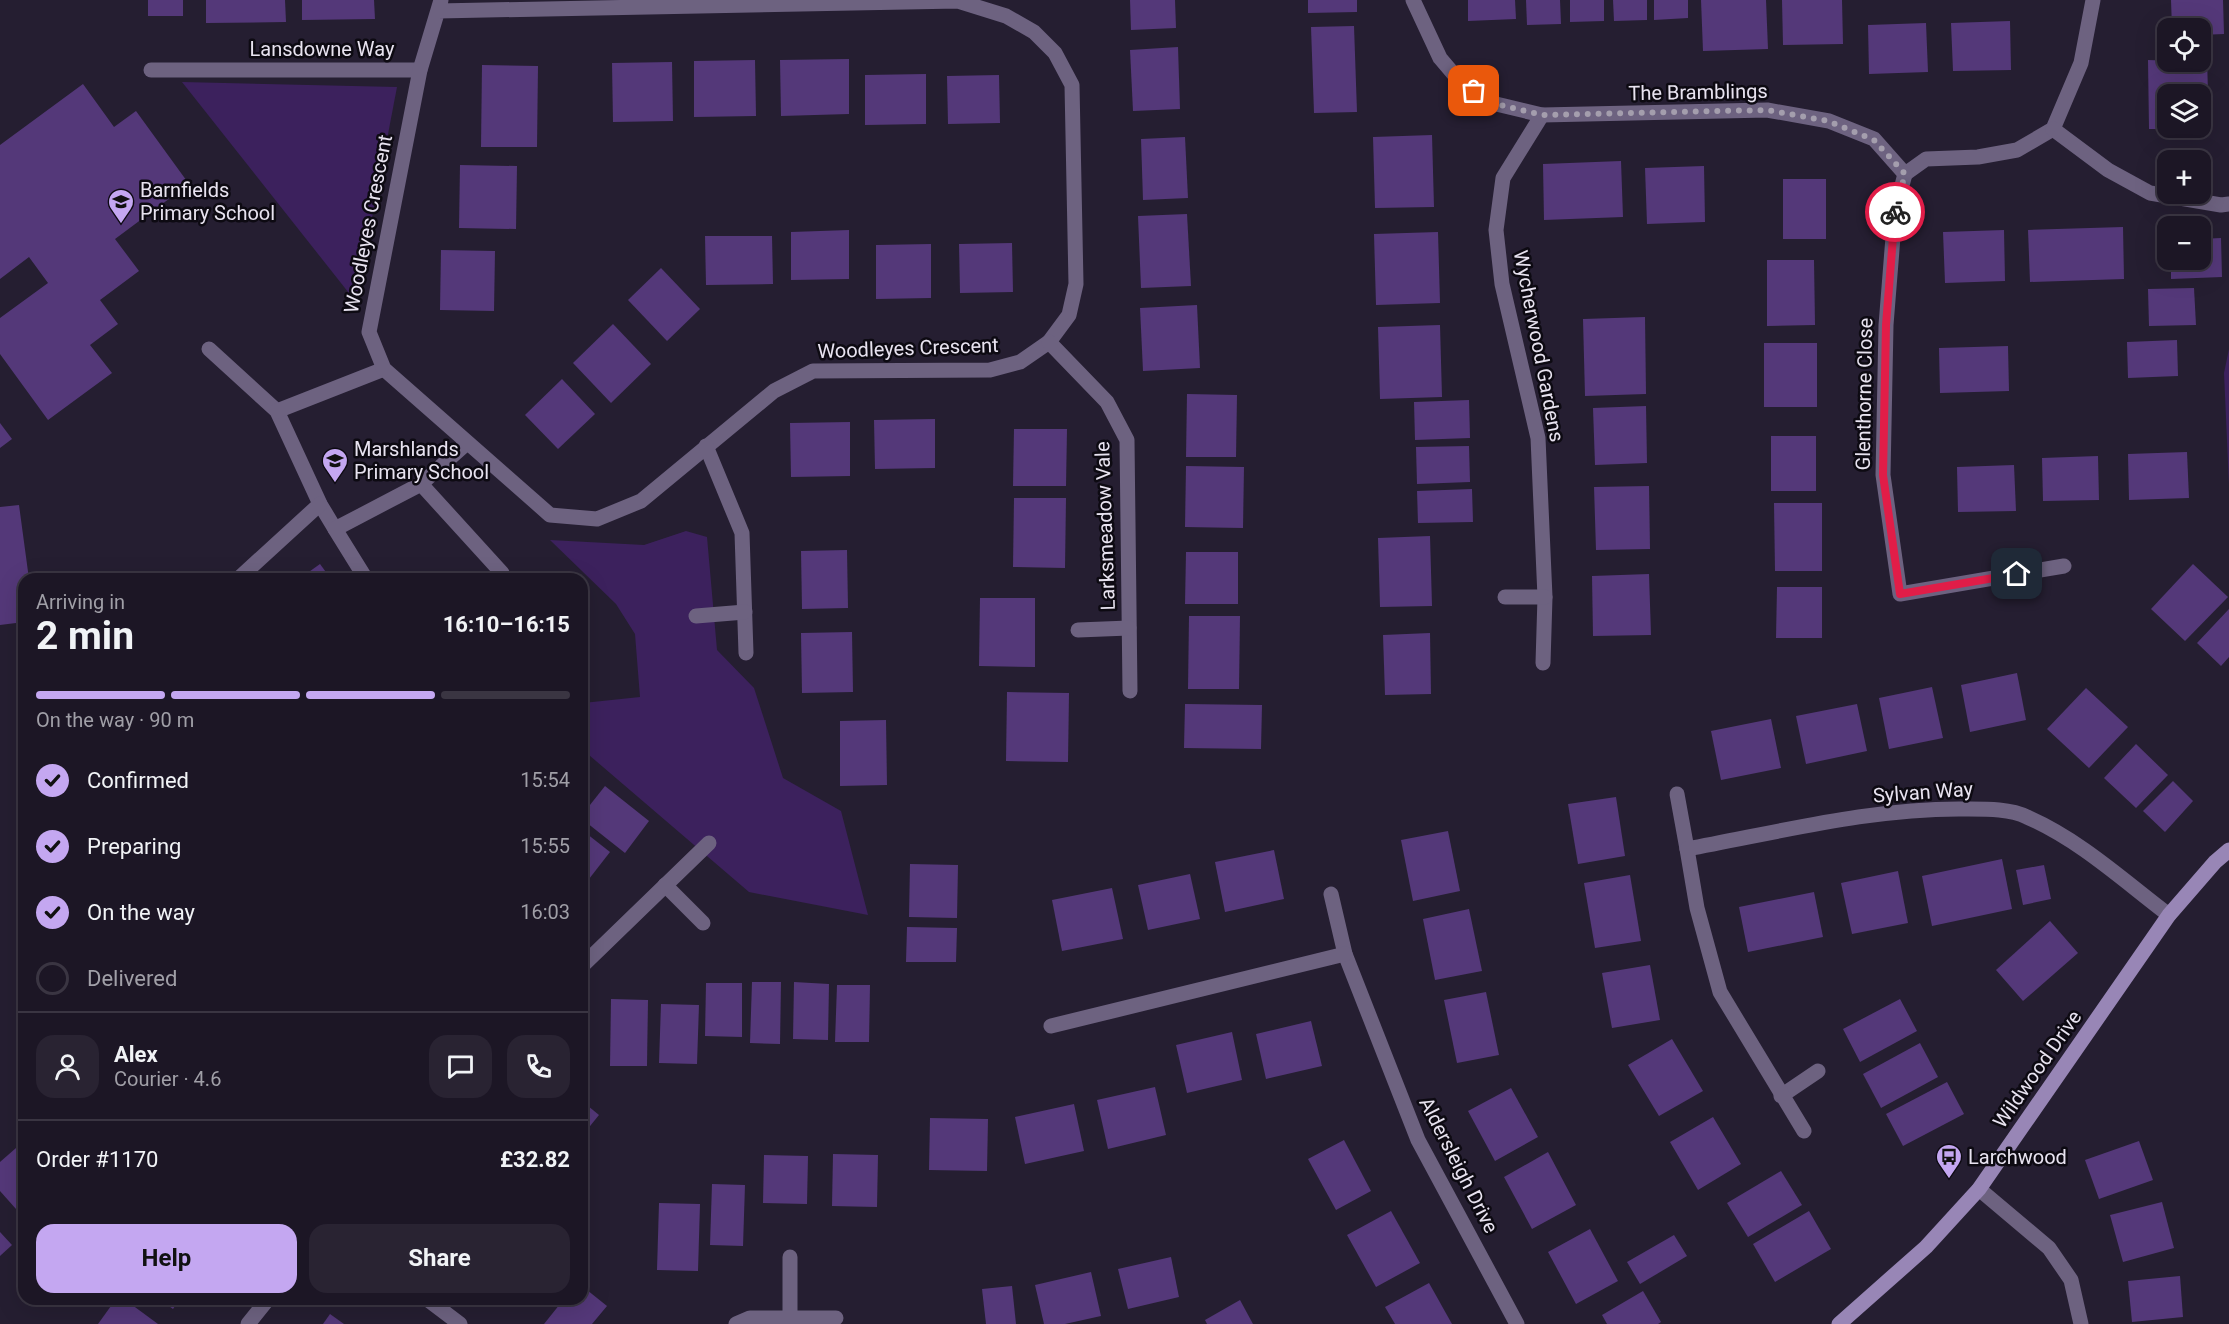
<!DOCTYPE html>
<meta charset="utf-8">
<style>
body{margin:0;font-family:Roboto,sans-serif;background:#292332;color:#f1f3f6;height:100vh;display:flex;flex-direction:column;font-size:22px;white-space:nowrap}
*{box-sizing:border-box;margin:0}
p{font-size:20px;color:#a09fa7}
.icon{flex:none;width:33px;height:33px;fill:none;stroke:currentColor;stroke-width:2;stroke-linecap:round;stroke-linejoin:round}
.map{position:relative;flex:1;overflow:hidden}
.drawer{position:absolute;left:18px;top:573px;width:570px;height:732px;display:flex;flex-direction:column;background:#1c1625;border-radius:18px;box-shadow:0 6px 24px #0002,0 0 0 2px #3a3542}
.drawer>*{flex:none}
.tools{position:absolute;left:2157px;top:18px;display:grid;gap:12px}
.tools a{display:grid;place-items:center;width:54px;height:54px;border-radius:12px;background:#1c1625;box-shadow:0 6px 24px #0002,0 0 0 2px #3a3542;font-size:30px}
.pin{position:absolute;display:grid;place-items:center;width:51px;height:51px;color:#fff;margin:-26px;border-radius:12px;box-shadow:0 3px 9px #0006}
.courier{position:absolute;display:grid;place-items:center;width:60px;height:60px;margin:-30px;border:4px solid #e11d48;border-radius:50%;background:#fff;color:#222;box-shadow:0 2px 8px #0007}
.overview em{font-style:normal;font-weight:700}
.overview div{display:flex;flex-direction:column-reverse}
.overview{display:flex;align-items:center;justify-content:space-between;height:102px;padding:0 18px}
h1{font-size:39px;font-weight:700;line-height:45px}
.bar{display:grid;grid-template-columns:repeat(4,1fr);gap:9px 6px;align-content:center;height:72px;padding:0 18px}
.bar i{height:8px;border-radius:4px;background:#3a3542}
.bar .active{background:#c4a7f1}
.bar p{grid-column:span 4}
.line{display:flex;align-items:center;gap:15px;padding:0 18px;border-top:2px solid #3a3542}
.line div{flex:1}
.round{display:grid;place-items:center;flex:none;width:63px;height:63px;border-radius:18px;background:#292332}
ol{padding:0 18px;list-style:none}
li{display:flex;align-items:center;gap:18px;height:66px}
li p{margin-inline-start:auto}
li .icon{padding:6px;border-radius:50%;background:#c4a7f1;color:#111;stroke-width:4}
li:last-child{color:#a09fa7}
li i{width:33px;height:33px;border:3px solid #3a3542;border-radius:50%}
.primary-button{display:flex;gap:12px;margin-top:auto;padding:12px 18px}
.primary-button a{flex:1;height:69px;border-radius:18px;background:#c4a7f1;color:#111;font-size:24px;font-weight:700;line-height:69px;text-align:center}
.primary-button a+a{background:#292332;color:#f1f3f6}
.map>svg:first-child{display:block}
.green{fill:#3c215d}
.building{fill:#543879}
.lines{fill:none;stroke-linecap:round;stroke-linejoin:round}
.lane{stroke:#6d6280;stroke-width:15}
.street{stroke:#6d6280;stroke-width:15}
.secondary{stroke:#9886b6;stroke-width:15}
.done{stroke:#a49ead;stroke-width:6;stroke-dasharray:0 10.8}
.route{stroke:#e11d48;stroke-width:8}
.labels{text-anchor:middle;dominant-baseline:central;stroke-width:5;stroke-linejoin:round;paint-order:stroke}
.street-label{font-size:20px;fill:#e8e3f0;stroke:#0d0a12}
.poi-label{font-size:20px;fill:#e8e3f0;stroke:#0d0a12;text-anchor:start}
</style>
<div class="map">
<svg width="2229" height="1324" viewBox="0 0 2229 1324">
<rect width="100%" height="100%" fill="#251e31"/>
<g class="green">
<path d="M182 82 397 87 356 302Z"/>
<path d="M2229 349V485L2224 373Z"/>
<path d="M686 531 707 537 717 650 754 688 783 778 841 811 868 915 749 892 589 755 583 703 640 697 635 634 616 604 550 540 644 545Z"/>
</g>
<g class="building">
<rect x="148" y="0" width="35" height="16"/>
<path d="M206 0H285L286 22 206 23Z"/>
<path d="M302 0H374L375 19 302 20Z"/>
<path d="M1130 0H1175L1176 28 1131 30Z"/>
<path d="M1308 0H1357V12L1308 13Z"/>
<path d="M1468 0H1515L1516 19 1468 21Z"/>
<path d="M1526 0H1560L1561 24 1527 25Z"/>
<path d="M1570 0H1604V21L1570 22Z"/>
<path d="M1613 0H1647V20L1614 21Z"/>
<path d="M1654 0H1688V18L1654 20Z"/>
<path d="M1701 0H1766L1768 49 1703 51Z"/>
<path d="M1782 0H1842L1843 44 1783 45Z"/>
<path d="M2171 0H2223L2224 34 2200 35V28H2172Z"/>
<path d="M2010 21 2011 70 1953 71 1951 23Z"/>
<path d="M1926 23 1928 72 1869 74 1868 25Z"/>
<path d="M1354 26 1357 112 1314 113 1311 27Z"/>
<path d="M1178 47 1180 109 1133 111 1130 50Z"/>
<path d="M2200 58H2207L2209 127 2200 128V94H2168V129H2149L2148 60 2200 62Z"/>
<path d="M849 59V114L781 116 780 60Z"/>
<path d="M755 60 756 116 694 117V61Z"/>
<path d="M672 62 673 121 613 122 612 63Z"/>
<path d="M482 65 538 66 537 147H481Z"/>
<path d="M926 74V124L865 125V75Z"/>
<path d="M999 75 1000 123 948 124 947 76Z"/>
<path d="M83 84 114 127 136 111 189 184 115 239 139 271 100 300 118 324 90 345 112 373 48 420 0 354V318L48 283 29 257 0 279V145Z"/>
<path d="M1432 135 1434 207 1375 208 1373 137Z"/>
<path d="M1185 137 1188 198 1143 200 1141 139Z"/>
<path d="M1621 161 1623 217 1544 220 1543 164Z"/>
<path d="M460 165 517 166 516 229 459 228Z"/>
<path d="M1704 166 1705 222 1647 224 1645 168Z"/>
<rect x="1783" y="179" width="43" height="60"/>
<path d="M1187 214 1191 286 1141 288 1138 216Z"/>
<path d="M2123 227 2124 279 2030 282 2028 230Z"/>
<path d="M849 230V279L791 280V232Z"/>
<path d="M2004 230 2005 281 1945 283 1943 232Z"/>
<path d="M1438 232 1440 303 1376 305 1374 234Z"/>
<path d="M705 236H772L773 284 706 285Z"/>
<path d="M2221 238 2222 277 2171 279V260H2200V239Z"/>
<path d="M1012 243 1013 292 960 293 959 244Z"/>
<path d="M931 244V298L876 299V245Z"/>
<path d="M441 250 495 251 494 311 440 310Z"/>
<path d="M1767 260H1814L1815 325 1767 326Z"/>
<path d="M661 268 700 309 667 341 628 300Z"/>
<path d="M2194 288 2196 325 2149 326 2148 289Z"/>
<path d="M1197 305 1200 368 1143 371 1140 308Z"/>
<path d="M1645 317 1646 394 1585 396 1583 319Z"/>
<path d="M613 324 651 364 611 403 573 363Z"/>
<path d="M1440 325 1442 397 1380 399 1378 327Z"/>
<path d="M2177 340 2178 376 2128 378 2127 342Z"/>
<rect x="1764" y="343" width="53" height="64"/>
<path d="M2008 346 2009 391 1940 393 1939 348Z"/>
<path d="M562 379 595 414 558 449 525 415Z"/>
<path d="M1187 394 1237 395 1236 457H1186Z"/>
<path d="M1469 400 1470 438 1415 440 1414 402Z"/>
<path d="M1646 406 1647 463 1595 465 1593 408Z"/>
<path d="M935 419V468L875 469 874 420Z"/>
<path d="M850 422V476L791 477 790 423Z"/>
<path d="M0 423 12 439 0 448Z"/>
<path d="M1014 429H1067L1066 486H1013Z"/>
<rect x="1771" y="436" width="45" height="55"/>
<path d="M1469 446 1470 482 1417 484 1416 447Z"/>
<path d="M2187 452 2189 498 2129 500 2128 454Z"/>
<path d="M2098 456 2099 500 2043 501 2042 458Z"/>
<path d="M2014 465 2016 511 1958 512 1957 467Z"/>
<path d="M1186 466 1244 467 1243 528 1185 527Z"/>
<path d="M1649 486 1650 549 1596 550 1594 487Z"/>
<path d="M1472 489 1473 522 1418 523 1417 491Z"/>
<path d="M1014 498H1066L1065 568 1013 567Z"/>
<path d="M1774 503H1822V571H1775Z"/>
<path d="M19 505 29 579H24V622L0 625V507Z"/>
<path d="M1430 536 1432 606 1380 607 1378 538Z"/>
<path d="M847 550 848 608 802 609 801 551Z"/>
<path d="M1186 552H1238V604H1185Z"/>
<path d="M320 564 331 579H299Z"/>
<path d="M2193 564 2228 597 2185 641 2151 609Z"/>
<path d="M1649 574 1651 635 1593 636 1592 576Z"/>
<path d="M1777 587H1822V638H1776Z"/>
<path d="M980 598H1035V667L979 666Z"/>
<path d="M2229 609V657L2221 666 2197 643Z"/>
<path d="M1189 616H1240L1239 689H1188Z"/>
<path d="M852 632 853 692 802 693 801 633Z"/>
<path d="M1430 633 1431 694 1385 695 1383 635Z"/>
<path d="M2017 673 2026 720 1970 732 1961 685Z"/>
<path d="M1932 687 1943 738 1889 749 1879 698Z"/>
<path d="M2086 688 2128 727 2089 768 2047 729Z"/>
<path d="M1007 692 1069 693 1068 762 1006 761Z"/>
<path d="M1185 704 1262 705 1261 749 1184 748Z"/>
<path d="M1857 704 1867 751 1806 764 1796 716Z"/>
<path d="M1771 719 1781 768 1721 780 1711 731Z"/>
<path d="M886 720 887 785 840 786V721Z"/>
<path d="M2136 744 2168 775 2136 808 2104 778Z"/>
<path d="M2173 781 2193 801 2165 832 2143 811Z"/>
<path d="M605 786 649 821 625 853 582 819V815Z"/>
<path d="M1616 797 1625 856 1578 864 1568 804Z"/>
<path d="M582 830 610 852 589 879 582 873Z"/>
<path d="M1448 831 1460 891 1413 901 1401 840Z"/>
<path d="M1274 850 1284 899 1225 912 1215 862Z"/>
<path d="M2002 859 2012 909 1932 926 1922 876Z"/>
<path d="M910 864 958 865 957 918 909 917Z"/>
<path d="M2044 865 2051 899 2023 905 2016 870Z"/>
<path d="M1898 871 1908 923 1852 934 1841 883Z"/>
<path d="M1190 874 1200 919 1148 930 1138 885Z"/>
<path d="M1630 875 1641 941 1595 948 1584 883Z"/>
<path d="M1112 888 1123 939 1062 951 1052 900Z"/>
<path d="M1814 892 1823 937 1748 952 1739 907Z"/>
<path d="M1469 909 1482 971 1435 980 1423 919Z"/>
<path d="M2050 921 2078 953 2023 1001 1996 970Z"/>
<path d="M907 927 957 928 956 962H906Z"/>
<path d="M1650 965 1660 1020 1612 1028 1602 973Z"/>
<path d="M752 982H781L780 1044 750 1043Z"/>
<path d="M794 982 829 984 828 1040 793 1039Z"/>
<path d="M706 983H742V1037L705 1036Z"/>
<path d="M837 985H870L869 1042H835Z"/>
<path d="M1486 992 1499 1055 1457 1063 1444 1000Z"/>
<path d="M611 999 648 1000 647 1066H610Z"/>
<path d="M1900 999 1917 1031 1860 1062 1843 1029Z"/>
<path d="M661 1004 699 1005 697 1064 659 1063Z"/>
<path d="M1311 1021 1322 1066 1266 1079 1256 1034Z"/>
<path d="M1232 1032 1242 1080 1187 1093 1176 1045Z"/>
<path d="M1672 1039 1703 1091 1659 1116 1628 1065Z"/>
<path d="M1920 1043 1938 1077 1881 1108 1863 1074Z"/>
<path d="M1947 1082 1964 1114 1903 1146 1886 1114Z"/>
<path d="M1155 1087 1166 1135 1108 1149 1097 1100Z"/>
<path d="M1511 1088 1538 1137 1495 1161 1468 1111Z"/>
<path d="M582 1101 599 1115 582 1136Z"/>
<path d="M1074 1104 1084 1151 1025 1164 1015 1117Z"/>
<path d="M1713 1117 1741 1164 1698 1190 1670 1142Z"/>
<path d="M930 1118 988 1119 987 1171 929 1170Z"/>
<path d="M1344 1140 1371 1191 1336 1210 1308 1159Z"/>
<path d="M24 1141V1203L16 1209 0 1191V1162Z"/>
<path d="M2139 1141 2153 1180 2099 1199 2085 1160Z"/>
<path d="M1548 1152 1576 1205 1532 1229 1504 1177Z"/>
<path d="M833 1154 878 1155 877 1207 832 1206Z"/>
<path d="M764 1155 808 1156 807 1204 763 1203Z"/>
<path d="M1781 1171 1802 1205 1748 1237 1727 1203Z"/>
<path d="M712 1184 745 1185 743 1246 710 1245Z"/>
<path d="M2162 1202 2174 1248 2123 1262 2110 1215Z"/>
<path d="M659 1203 700 1204 698 1271 657 1270Z"/>
<path d="M1391 1211 1420 1263 1376 1287 1347 1235Z"/>
<path d="M1809 1211 1831 1249 1775 1282 1753 1244Z"/>
<path d="M1590 1229 1618 1281 1576 1304 1548 1252Z"/>
<path d="M0 1232 12 1245 0 1256Z"/>
<path d="M1674 1235 1687 1256 1640 1284 1627 1262Z"/>
<path d="M1171 1257 1179 1297 1128 1309 1118 1269Z"/>
<path d="M1091 1272 1101 1316 1065 1324H1044L1035 1285Z"/>
<path d="M2180 1276 2183 1317 2132 1322 2128 1281Z"/>
<path d="M1429 1283 1452 1324H1395L1385 1307Z"/>
<path d="M582 1286 607 1306 592 1324H544L564 1299H582Z"/>
<path d="M1012 1286 1016 1324H986L982 1289Z"/>
<path d="M1643 1291 1661 1322 1658 1324H1607L1602 1315Z"/>
<path d="M116 1299H124L158 1324H98Z"/>
<path d="M159 1299H180L173 1309Z"/>
<path d="M1240 1300 1253 1324H1207L1205 1320Z"/>
<path d="M330 1314 344 1324H323Z"/>
</g>
<g class="lines">
<g class="lane">
<path d="M151 70H420"/>
<path d="M209 349 277 411 320 504 335 529"/>
<path d="M277 411 384 369"/>
<path d="M421 484 502 573 503 579"/>
<path d="M238 579 320 504"/>
<path d="M366 579 335 529 421 484 467 443"/>
</g>
<g class="street">
<path d="M1413 0 1440 58 1457 78 1492 103 1542 115 1767 110 1829 121 1874 139 1905 174 1926 159 1978 157 2017 150 2053 129 2081 63 2093 0"/>
<path d="M438 11 958 1 1006 16 1034 32 1055 53 1072 85 1076 284 1069 315 1049 342 1020 362 990 370 813 371 774 391 641 501 597 519 550 515 384 369 369 332 420 70 441 0"/>
<path d="M1542 115 1503 178 1496 230 1502 284 1538 438 1545 597 1543 663"/>
<path d="M2053 129 2108 170 2150 193 2221 205 2229 204"/>
<path d="M1905 174 1895 212 1886 325 1883 475 1900 594 2064 566"/>
<path d="M1049 342 1107 402 1127 440 1130 691"/>
<path d="M706 446 742 533 746 653"/>
<path d="M1505 597H1545"/>
<path d="M696 616 745 612"/>
<path d="M1078 630 1129 628"/>
<path d="M1677 794 1687 849"/>
<path d="M665 885 703 923"/>
<path d="M1331 894 1345 954 1418 1140 1517 1324"/>
<path d="M582 966 709 843"/>
<path d="M1051 1026 1345 954"/>
<path d="M1781 1096 1818 1071"/>
<path d="M1804 1131 1720 992 1697 908 1687 849C1780 832 1875 807 1969 809 1988 809 2011 809 2027 817 2080 840 2124 881 2169 915"/>
<path d="M1979 1189 2049 1248 2071 1280 2081 1324"/>
<path d="M427 1299 460 1324"/>
<path d="M790 1318V1257"/>
<path d="M248 1324 268 1299"/>
<path d="M736 1324 750 1318H836"/>
</g>
<path class="secondary" d="M1839 1324 1926 1247 1979 1189 2169 915 2215 862 2229 850"/>
</g>
<g class="lines">
<path class="done" d="M1474 91 1492 103 1542 115 1767 110 1828 121 1874 140 1905 174 1895 212"/>
<path class="route" d="M1895 212 1886 325 1883 475 1900 594 2017 574"/>
</g>
<defs>
<symbol id="school-pin" viewBox="-11 -11 22 30"><path d="M0 17L-7.5 6A9.5 9.5 0 1 1 7.5 6Z" fill="#c4a7f1" stroke="#0d0a12"/><path d="M0-5L7-2L0 1L-7-2ZM-4 1L0 2.5L4 1V4Q0 6-4 4Z" fill="#111"/></symbol>
<symbol id="bus-pin" viewBox="-11 -11 22 30"><path d="M0 17L-7.5 6A9.5 9.5 0 1 1 7.5 6Z" fill="#c4a7f1" stroke="#0d0a12"/><path d="M-5-6H5V4H4V6H2V4H-2V6H-4V4H-5ZM-3.5-4V0h7V-4ZM-3.5 1.2v1.5H-2V1.2ZM2 1.2v1.5H3.5V1.2Z" fill="#111"/></symbol>
</defs>
<g fill-rule="evenodd">
<use href="#school-pin" x="106" y="187" width="30" height="40"/>
<use href="#school-pin" x="320" y="446" width="30" height="40"/>
<use href="#bus-pin" x="1934" y="1142" width="30" height="40"/>
</g>
<g class="labels">
<g class="street-label">
<text x="322" y="49">Lansdowne Way</text>
<text transform="translate(1698 92) rotate(-1)">The Bramblings</text>
<text transform="translate(368 224) rotate(-79)">Woodleyes Crescent</text>
<text transform="translate(1539 346) rotate(79)">Wycherwood Gardens</text>
<text transform="translate(908 348) rotate(-2)">Woodleyes Crescent</text>
<text transform="translate(1864 394) rotate(-89)">Glenthorne Close</text>
<text transform="translate(1105 526) rotate(-92)">Larksmeadow Vale</text>
<text transform="translate(1923 792) rotate(-4)">Sylvan Way</text>
<text transform="translate(2037 1069) rotate(-55)">Wildwood Drive</text>
<text transform="translate(1459 1165) rotate(63)">Aldersleigh Drive</text>
</g>
<g class="poi-label">
<text x="140" y="190">Barnfields<tspan x="140" dy="23">Primary School</tspan></text>
<text x="354" y="449">Marshlands<tspan x="354" dy="23">Primary School</tspan></text>
<text x="1968" y="1157">Larchwood</text>
</g>
</g>
</svg>
<div class="tools">
<a><svg class="icon" aria-label="locate" viewBox="0 0 24 24"><circle cx="12" cy="12" r="6"/><path d="M12 2v4M12 18v4M2 12h4M18 12h4"/></svg></a>
<a><svg class="icon" aria-label="layers" viewBox="0 0 24 24"><path d="M12 4l9 5-9 5-9-5zM3 14l9 5 9-5"/></svg></a>
<a>+</a>
<a>−</a>
</div>
<div class="pin" style="left:1474px;top:91px;background:#ea580c"><svg class="icon" aria-label="bag" viewBox="0 0 24 24"><path d="M5 8h14l-1 12H6zM9 8a3 3 0 0 1 6 0"/></svg></div>
<div class="pin" style="left:2017px;top:574px;background:#1f2937"><svg class="icon" aria-label="home" viewBox="0 0 24 24"><path d="M3 11l9-7 9 7M6 9v11h12V9"/></svg></div>
<div class="courier" style="left:1895px;top:212px"><svg class="icon" aria-label="bike" viewBox="0 0 24 24"><circle cx="6" cy="16" r="4"/><circle cx="18" cy="16" r="4"/><path d="M6 16l4-8h5l3 8M10 8l3 8H6M13 5h3"/></svg></div>
<section class="drawer">
<div class="overview"><div><h1>2 min</h1><p>Arriving in</p></div><em>16:10–16:15</em></div>
<div class="bar"><i class="active"></i><i class="active"></i><i class="active"></i><i></i><p>On the way · 90 m</p></div>
<ol>
<li><svg class="icon" aria-label="check" viewBox="0 0 24 24"><path d="M5 12l5 5 9-10"/></svg>Confirmed<p>15:54</p></li>
<li><svg class="icon" aria-label="check" viewBox="0 0 24 24"><path d="M5 12l5 5 9-10"/></svg>Preparing<p>15:55</p></li>
<li><svg class="icon" aria-label="check" viewBox="0 0 24 24"><path d="M5 12l5 5 9-10"/></svg>On the way<p>16:03</p></li>
<li><i></i>Delivered</li>
</ol>
<div class="line" style="height:108px"><a class="round"><svg class="icon" aria-label="person" viewBox="0 0 24 24"><circle cx="12" cy="8" r="4"/><path d="M4 21q1-7 8-7t8 7"/></svg></a><div><b>Alex</b><p>Courier · 4.6</p></div><a class="round"><svg class="icon" aria-label="chat" viewBox="0 0 24 24"><path d="M4 5h16v11H9l-5 4z"/></svg></a><a class="round"><svg class="icon" aria-label="phone" viewBox="0 0 24 24"><path d="M5 4h4l2 5-3 2q2 4 5 5l2-3 5 2v4C11 20 4 13 5 4z"/></svg></a></div>
<div class="line" style="height:78px"><div>Order #1170</div><b>£32.82</b></div>
<div class="primary-button"><a>Help</a><a>Share</a></div>
</section>
</div>
